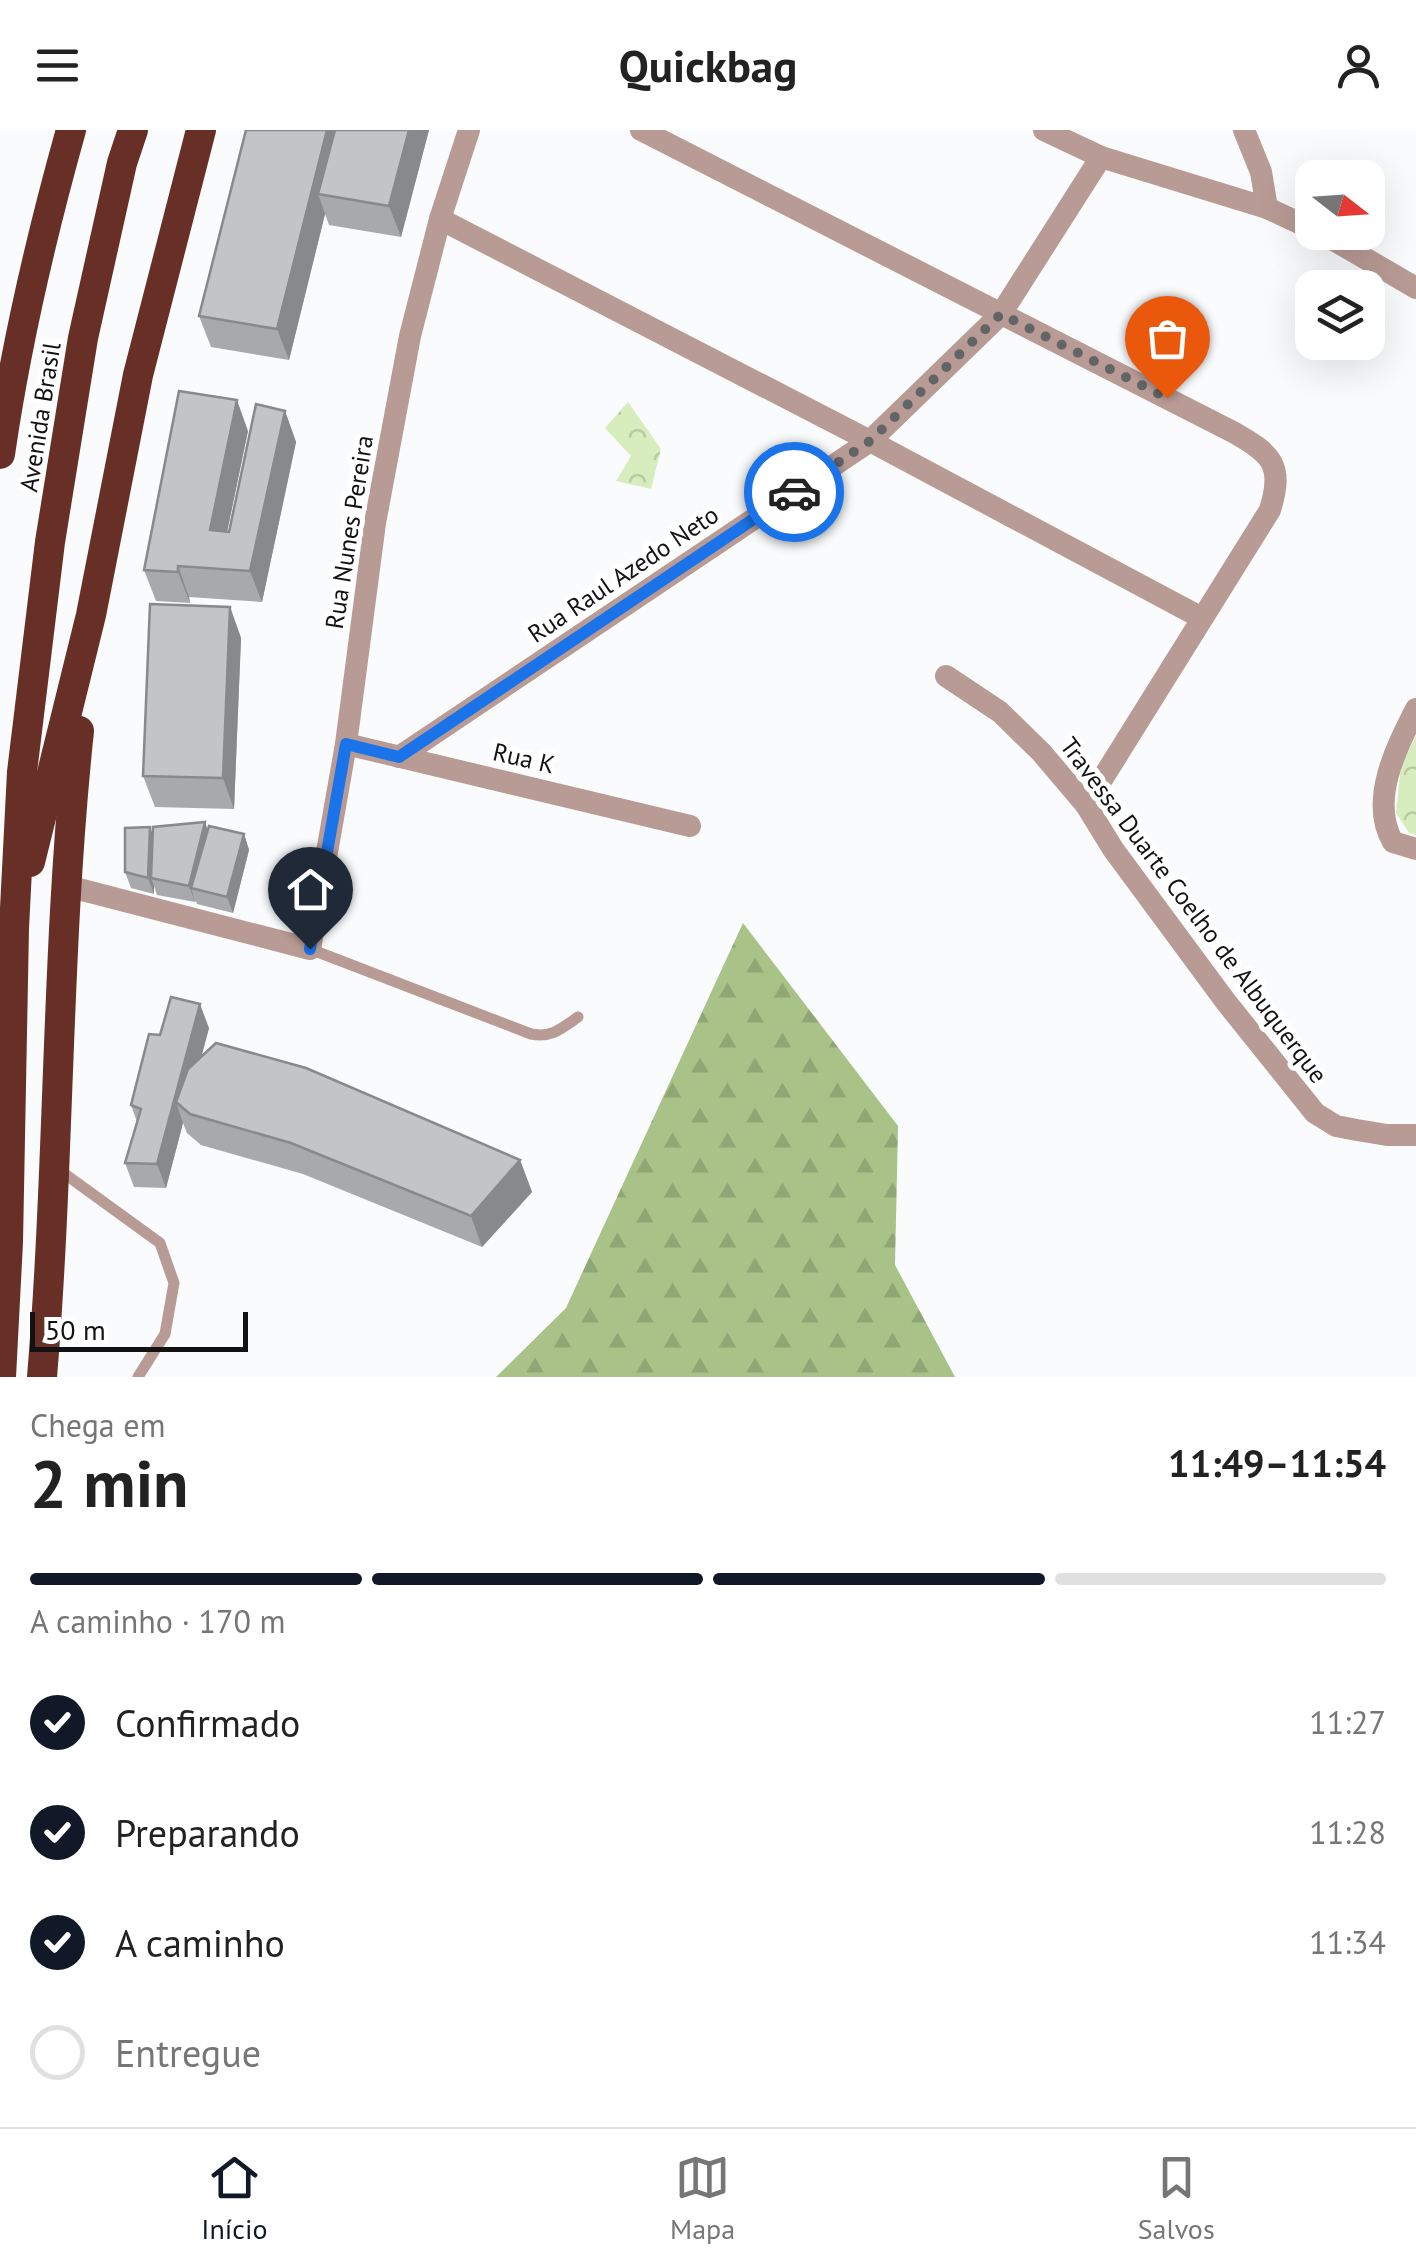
<!DOCTYPE html>
<html lang="pt">
<meta charset="utf-8">
<style>
body{margin:0;font-family:"PT Sans",sans-serif;background:#f6f6f6;color:#222;height:100vh;display:flex;flex-direction:column;font-size:38px;white-space:nowrap}
*{box-sizing:border-box;margin:0}
p{font-size:32px;color:#767676}
.icon{flex:none;width:55px;height:55px;fill:none;stroke:currentColor;stroke-width:2;stroke-linecap:round;stroke-linejoin:round}
.map{position:relative;height:1247px;overflow:hidden}
.side{display:flex;flex-direction:column;background:#fff;flex:1}
.side>*{flex:none}
.needle{width:65px;rotate:107deg}
.controls{position:absolute;left:1295px;top:30px;display:grid;gap:20px}
.controls a{display:grid;place-items:center;width:90px;height:90px;border-radius:20px;background:#fff;box-shadow:0 10px 40px #0002;font-size:50px}
.scale{position:absolute;left:30px;bottom:25px;width:218px;box-sizing:border-box;padding-left:10px;border:5px solid #121213;border-top:0;font-size:28px;line-height:35px;white-space:nowrap;color:#121213;-webkit-text-stroke:8px #fff;paint-order:stroke}
.pin{position:absolute;display:grid;place-items:center;width:85px;height:85px;color:#fff;margin:-102px -42px;border-radius:50% 50% 50% 0;rotate:-45deg;box-shadow:0 0 10px #0007}
.pin .icon{rotate:45deg}
.courier{position:absolute;display:grid;place-items:center;width:100px;height:100px;margin:-50px;border:8px solid #1a73e8;border-radius:50%;background:#fff;color:#222;box-shadow:0 2px 12px #0007}
.headline em{font-style:normal;font-weight:600}
.headline div{display:flex;flex-direction:column-reverse}
.headline{display:flex;align-items:center;justify-content:space-between;height:170px;padding:0 30px}
h1{font-size:65px;font-weight:600;line-height:75px}
.bar{display:grid;grid-template-columns:repeat(4,1fr);gap:15px 10px;align-content:center;height:120px;padding:0 30px}
.bar i{height:12px;border-radius:8px;background:#e0e0e0}
.bar .active{background:#111827}
.bar p{grid-column:span 4}
ol{padding:0 30px;list-style:none}
li{display:flex;align-items:center;gap:30px;height:110px}
li p{margin-inline-start:auto}
li .icon{padding:10px;border-radius:50%;background:#111827;color:#fff;stroke-width:4}
li:last-child{color:#767676}
li i{width:55px;height:55px;border:5px solid #e0e0e0;border-radius:50%}
header{display:flex;justify-content:space-between;align-items:center;height:130px;padding:0 30px;background:#fff;font-size:45px;font-weight:600}
.menu{display:flex;justify-content:space-around;align-items:center;height:140px;border-top:2px solid #e0e0e0;background:#fff;font-size:28px;color:#767676}
.menu a{display:grid;justify-items:center;gap:5px}
.menu .active{color:#111827}
.map>svg:first-child{display:block}
.forest{fill:url(#forest-firs)}
.park{fill:url(#park-crowns)}
.lines{fill:none;stroke-linecap:round;stroke-linejoin:round}
.lane{stroke:#b99b95;stroke-width:11}
.street{stroke:#b99b95;stroke-width:22}
.highway{stroke:#682f26;stroke-width:30}
.wall{fill:#a7a9aa}
.shaded-wall{fill:#88898b}
.building{fill:#c2c4c6;stroke:#88898b;stroke-width:2.5}
.done{stroke:#636465;stroke-width:10;stroke-dasharray:0 18}
.route{stroke:#1a73e8;stroke-width:12}
.labels{text-anchor:middle;dominant-baseline:central;stroke-width:10;stroke-linejoin:round;paint-order:stroke}
.street-label{font-size:25px;fill:#121213;stroke:#fff}
</style>
<header><svg class="icon" aria-label="menu" viewBox="0 0 24 24"><path d="M4 6h16M4 12h16M4 18h16"/></svg>Quickbag<svg class="icon" aria-label="person" viewBox="0 0 24 24"><circle cx="12" cy="8" r="4"/><path d="M4 21q1-7 8-7t8 7"/></svg></header>
<div class="map">
<svg width="1416" height="1247" viewBox="0 0 1416 1247">
<defs>
<pattern id="forest-firs" width="22" height="20" patternUnits="userSpaceOnUse" patternTransform="scale(2.5)"><rect width="22" height="20" fill="#a8c288"/><path d="M5 1l3.5 6h-7zM16 11l3.5 6h-7z" fill="#90a674"/></pattern>
<pattern id="park-crowns" width="20" height="18" patternUnits="userSpaceOnUse" patternTransform="scale(2.5)"><rect width="20" height="18" fill="#d7edbd"/><path d="M2 6a3 3 0 1 1 6 0M12 15a3 3 0 1 1 6 0" fill="none" stroke="#b8caa2"/></pattern>
</defs>
<rect width="100%" height="100%" fill="#f9fbfd"/>
<path class="forest" d="M743 793 898 996 895 1135 955 1247H496L566 1178Z"/>
<g class="park">
<path d="M628 272 661 319 651 359 616 351 631 326 605 298Z"/>
<path d="M1416 606V705L1409 703 1396 683 1401 636Z"/>
</g>
<g class="lines">
<g class="lane">
<path d="M310 819 531 904C551 908 561 899 578 887"/>
<path d="M58 1039 160 1113 174 1153 165 1204 138 1247"/>
</g>
<g class="street">
<path d="M641 0 1233 302C1272 324 1284 335 1270 380L1086 675"/>
<path d="M1044 0 1101 27 1267 78 1312 99"/>
<path d="M1244 0 1261 42 1267 78"/>
<path d="M440 89 870 311 1200 487"/>
<path d="M1320 102 1416 158"/>
<path d="M946 546 1000 582 1041 622 1086 675 1113 719 1226 872 1315 983 1336 996 1357 1000 1387 1005H1416"/>
<path d="M1416 579C1396 618 1369 671 1393 712L1416 719"/>
<path d="M346 614 690 696"/>
<path d="M399 627 870 311 1001 184 1101 27"/>
<path d="M67 756 310 819 346 614 375 393 410 206 440 89 469 0"/>
</g>
<g class="highway">
<path d="M0 324C16 214 41 107 71 0"/>
<path d="M30 732 91 485 138 245 201 0"/>
<path d="M1 1247 8 1112 14 798 22 642 50 412 83 208 122 33 133 0"/>
<path d="M42 1247C60 1032 56 816 79 601"/>
</g>
</g>
<g class="wall">
<path d="M246 0H429L401 107 329 95 325 84 289 230 211 217 199 186Z"/>
<path d="M285 281 296 312 262 472 189 467 190 473 156 471 144 440 248 301 227 402H229Z"/>
<path d="M230 477 241 508 234 679 155 677 143 646Z"/>
<path d="M208 701 244 704 249 720 233 783 197 774 196 771 195 772 157 765 154 756V764L131 758 125 742 153 705Z"/>
<path d="M209 898 201 927 520 1030 532 1062 482 1117 303 1044 201 1015 187 1003 183 993 166 1058 134 1057 125 1033 137 992 131 975 160 905Z"/>
</g>
<g class="shaded-wall">
<path d="M327 0H346L318 64 325 84 289 230 277 199Z"/>
<path d="M409 0H429L401 107 389 76Z"/>
<path d="M237 270 248 301 221 431 210 400Z"/>
<path d="M285 281 296 312 262 472 250 441Z"/>
<path d="M178 436 189 467 190 473 178 442Z"/>
<path d="M230 477 241 508 234 679 223 648Z"/>
<path d="M205 692 211 709 191 758 195 772 189 756Z"/>
<path d="M150 697 156 713 151 748 154 756V764L148 748Z"/>
<path d="M244 704 249 720 233 783 227 767Z"/>
<path d="M200 874 209 898 187 981 176 972 183 993 166 1058 157 1034Z"/>
<path d="M520 1030 532 1062 482 1117 471 1086Z"/>
</g>
<g class="building">
<path d="M246 0H327L277 199 199 186Z"/>
<path d="M335 0H409L389 76 318 64Z"/>
<path d="M179 261 237 270 210 400 229 402 256 274 285 281 250 441 178 436V442L144 440Z"/>
<path d="M150 474 230 477 223 648 143 646Z"/>
<path d="M205 692 189 756 151 748 153 697Z"/>
<path d="M209 696 244 704 227 767 191 758Z"/>
<path d="M150 697 148 748 125 742V698Z"/>
<path d="M171 867 200 874 157 1034 125 1033 141 979 131 975 149 904 160 905Z"/>
<path d="M216 913 306 938 520 1030 471 1086 291 1013 190 984 176 972 188 939Z"/>
</g>
<g class="lines">
<path class="done" d="M794 362 870 311 1001 184 1167 268"/>
<path class="route" d="M310 819 346 614 399 627 794 362"/>
</g>
<g class="labels">
<g class="street-label">
<text transform="translate(40 287) rotate(-81)">Avenida Brasil</text>
<text transform="translate(349 402) rotate(-81)">Rua Nunes Pereira</text>
<text transform="translate(623 444) rotate(-34)">Rua Raul Azedo Neto</text>
<text transform="translate(524 628) rotate(13)">Rua K</text>
<text transform="translate(1194 780) rotate(53)">Travessa Duarte Coelho de Albuquerque</text>
</g>
</g>
</svg>
<div class="controls">
<a><svg class="needle" viewBox="-14 -14 28 28"><path d="M0-13l5 13h-10z" fill="#e53935"/><path d="M0 13l5-13h-10z" fill="#767676"/></svg></a>
<a><svg class="icon" aria-label="layers" viewBox="0 0 24 24"><path d="M12 4l9 5-9 5-9-5zM3 14l9 5 9-5"/></svg></a>
</div>
<div class="scale">50 m</div>
<div class="pin" style="left:1167px;top:268px;background:#ea580c"><svg class="icon" aria-label="bag" viewBox="0 0 24 24"><path d="M5 8h14l-1 12H6zM9 8a3 3 0 0 1 6 0"/></svg></div>
<div class="pin" style="left:310px;top:819px;background:#1f2937"><svg class="icon" aria-label="home" viewBox="0 0 24 24"><path d="M3 11l9-7 9 7M6 9v11h12V9"/></svg></div>
<div class="courier" style="left:794px;top:362px"><svg class="icon" aria-label="car" viewBox="0 0 24 24"><path d="M5 17H2v-5l4-1 3-4h7l3 4 3 1v5h-3M9 17h6M6 11h13"/><circle cx="7" cy="17" r="2"/><circle cx="17" cy="17" r="2"/></svg></div>
</div>
<section class="side">
<div class="headline"><div><h1>2 min</h1><p>Chega em</p></div><em>11:49–11:54</em></div>
<div class="bar"><i class="active"></i><i class="active"></i><i class="active"></i><i></i><p>A caminho · 170 m</p></div>
<ol>
<li><svg class="icon" aria-label="check" viewBox="0 0 24 24"><path d="M5 12l5 5 9-10"/></svg>Confirmado<p>11:27</p></li>
<li><svg class="icon" aria-label="check" viewBox="0 0 24 24"><path d="M5 12l5 5 9-10"/></svg>Preparando<p>11:28</p></li>
<li><svg class="icon" aria-label="check" viewBox="0 0 24 24"><path d="M5 12l5 5 9-10"/></svg>A caminho<p>11:34</p></li>
<li><i></i>Entregue</li>
</ol>
</section>
<nav class="menu">
<a class="active"><svg class="icon" aria-label="home" viewBox="0 0 24 24"><path d="M3 11l9-7 9 7M6 9v11h12V9"/></svg>Início</a>
<a><svg class="icon" aria-label="map" viewBox="0 0 24 24"><path d="M3 6l6-2 6 2 6-2v14l-6 2-6-2-6 2zM9 4v14M15 6v14"/></svg>Mapa</a>
<a><svg class="icon" aria-label="saved" viewBox="0 0 24 24"><path d="M7 4h10v16l-5-4-5 4z"/></svg>Salvos</a>
</nav>
